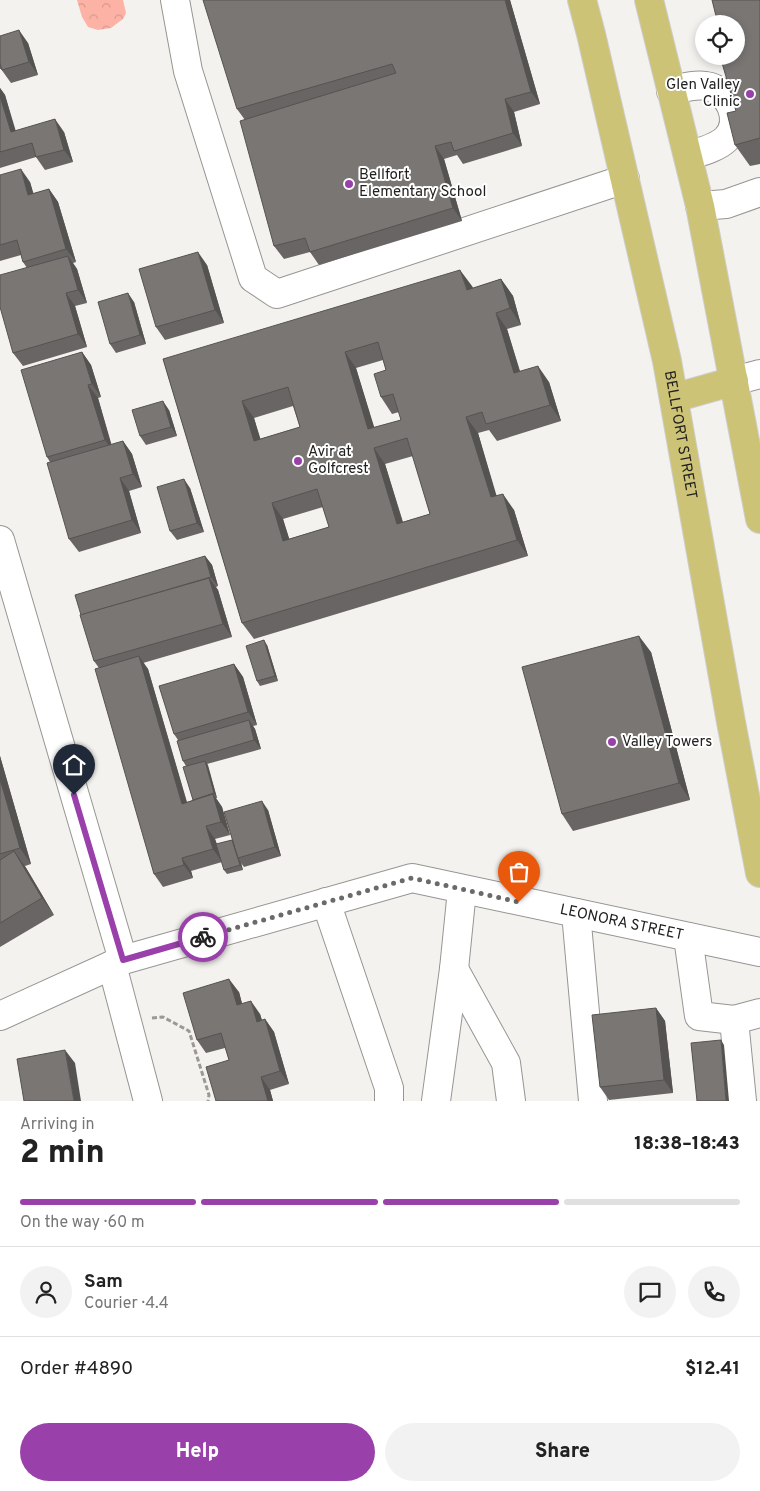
<!DOCTYPE html>
<meta charset="utf-8">
<style>
body{margin:0;font-family:Overpass,sans-serif;background:#f2f2f2;color:#222;height:100vh;display:flex;flex-direction:column;font-size:19px;white-space:nowrap}
*{box-sizing:border-box;margin:0}
p{font-size:16px;color:#767676}
.icon{flex:none;width:28px;height:28px;fill:none;stroke:currentColor;stroke-width:2;stroke-linecap:round;stroke-linejoin:round}
.map{position:relative;height:1101px;overflow:hidden}
.sheet{display:flex;flex-direction:column;background:#fff;flex:1}
.sheet>*{flex:none}
.fabs{position:absolute;left:695px;top:15px;display:grid;gap:10px}
.fabs a{display:grid;place-items:center;width:50px;height:50px;border-radius:50%;background:#fff;box-shadow:0 2px 8px #0003;font-size:25px}
.pin{position:absolute;display:grid;place-items:center;width:42px;height:42px;color:#fff;margin:-51px -21px;border-radius:50% 50% 50% 0;rotate:-45deg;box-shadow:0 0 5px #0007}
.pin .icon{rotate:45deg}
.courier{position:absolute;display:grid;place-items:center;width:50px;height:50px;margin:-25px;border:4px solid #9a40ab;border-radius:50%;background:#fff;color:#222;box-shadow:0 1px 6px #0007}
.summary em{font-style:normal;font-weight:800}
.summary div{display:flex;flex-direction:column-reverse}
.summary{display:flex;align-items:center;justify-content:space-between;height:85px;padding:0 20px}
h1{font-size:32px;font-weight:800;line-height:38px}
.bar{display:grid;grid-template-columns:repeat(4,1fr);gap:8px 5px;align-content:center;height:60px;padding:0 20px}
.bar i{height:6px;border-radius:4px;background:#e0e0e0}
.bar .selected{background:#9a40ab}
.bar p{grid-column:span 4}
.line{display:flex;align-items:center;gap:12px;padding:0 20px;border-top:1px solid #e0e0e0}
.line div{flex:1}
.round{display:grid;place-items:center;flex:none;width:52px;height:52px;border-radius:26px;background:#f2f2f2}
.button{display:flex;gap:10px;margin-top:auto;padding:10px 20px}
.button a{flex:1;height:58px;border-radius:30px;background:#9a40ab;color:#fff;font-size:20px;font-weight:800;line-height:58px;text-align:center}
.button a+a{background:#f2f2f2;color:#222}
.map>svg:first-child{display:block}
.forest{fill:url(#forest-crowns)}
.lines{fill:none;stroke-linecap:round;stroke-linejoin:round}
.minor-casing{stroke:#979592;stroke-width:30}
.major-casing{stroke:#cecece;stroke-width:30}
.path{stroke:#9b9996;stroke-width:3;stroke-dasharray:5 2.5;stroke-linecap:butt}
.minor{stroke:#fff;stroke-width:28}
.major{stroke:#cdc377;stroke-width:28}
.wall{fill:#696564;fill-rule:evenodd}
.shaded-wall{fill:#555351}
.building{fill:#7a7674;stroke:#555351;fill-rule:evenodd}
.done{stroke:#6c6a68;stroke-width:5;stroke-dasharray:0 9}
.route{stroke:#9a40ab;stroke-width:6}
.poi-dot{fill:#9a40ab;stroke:#fff;stroke-width:2}
.labels{text-anchor:middle;dominant-baseline:central;stroke-width:4;stroke-linejoin:round;paint-order:stroke}
.poi-label{font-size:15px;fill:#222120;stroke:#fff;text-anchor:start}
.street-label{font-size:15px;fill:#222120;stroke:#fff}
</style>
<div class="map">
<svg width="760" height="1101" viewBox="0 0 760 1101">
<defs>
<pattern id="forest-crowns" width="20" height="18" patternUnits="userSpaceOnUse" patternTransform="scale(1.25)"><rect width="20" height="18" fill="#fcb3a5"/><path d="M2 6a3 3 0 1 1 6 0M12 15a3 3 0 1 1 6 0" fill="none" stroke="#d89a8e"/></pattern>
</defs>
<rect width="100%" height="100%" fill="#f4f2ee"/>
<path class="forest" d="M77 0H123L126 13 123 19 111 28 98 30 88 27 82 17Z"/>
<g class="lines">
<defs>
<g id="minor">
<path d="M175 0 188 71 253 278 277 294 625 179"/>
<path d="M671 91C683 88 694 84 706 86 729 89 744 121 726 139 717 148 700 152 688 156"/>
<path d="M700 206 726 204 760 192"/>
<path d="M734 381 760 374"/>
<path d="M0 540 123 960"/>
<path d="M326 902 389 1088V1101"/>
<path d="M576 913 593 1101"/>
<path d="M688 937 699 1016 734 1020 742 1101"/>
<path d="M112 965 148 1101"/>
<path d="M454 969 506 1063 511 1101"/>
<path id="s1" d="M0 1016 123 960 412 878 760 952"/>
<path d="M734 1020 760 1013"/>
<path d="M436 1101 454 969 462 890"/>
</g>
<g id="major">
<path id="s2" d="M582 0 591 34 667 361 731 722 760 873"/>
<path d="M649 0 700 206 760 519"/>
<path d="M674 398 734 381"/>
</g>
</defs>
<use href="#minor" class="minor-casing"/>
<use href="#major" class="major-casing"/>
<path class="path" d="M152 1018 163 1017 189 1031 209 1095 208 1101"/>
<use href="#minor" class="minor"/>
<use href="#major" class="major"/>
</g>
<g class="wall">
<path d="M510 0 540 104 514 112 522 146 463 164 457 155 444 159 462 221 319 265 310 252 284 259 274 246 245 120 237 109Z"/>
<path d="M760 0V164L750 166 735 145Z"/>
<path d="M0 36 28 43 38 75 11 83 1 69H0Z"/>
<path d="M0 88 5 95 15 131 64 132 73 162 45 170 36 157 0 168Z"/>
<path d="M0 175 30 182 33 194 49 189 58 202 76 262 73 263 77 269 87 303 75 306 87 347 23 366 13 353 27 268 23 262 21 255 0 261Z"/>
<path d="M207 265 224 323 165 340 156 327Z"/>
<path d="M501 279 513 296 521 325 507 329 520 371 549 382 561 421 497 441 489 430 478 433 496 496 514 510 528 556 254 639 242 623 163 359 472 286 473 288ZM383 360 386 370 381 397 392 414 399 412 401 420 374 428 356 368ZM293 406 300 427 260 439 254 418ZM413 456 430 514 403 522 385 464ZM323 507 329 527 289 539 283 519Z"/>
<path d="M134 302 146 344 116 353 110 344Z"/>
<path d="M82 352 91 365 101 397 98 398 111 445 123 441 132 454 142 487 129 491 141 533 79 552 69 539 50 462 47 457Z"/>
<path d="M169 410 177 436 146 445 140 436Z"/>
<path d="M190 488 204 532 177 540 170 531Z"/>
<path d="M205 556 212 565 218 586 216 587 218 590 232 637 143 663 148 669 187 802 193 800 186 766 183 761 178 740 174 734 234 664 243 677 257 725 253 726 255 729 261 749 207 764 217 798H216L222 807 230 835 215 839 217 844 232 840 268 810 281 856 244 867 241 863 243 870 227 874 224 870 222 862 191 871 193 878 163 887 154 874 99 668 94 661Z"/>
<path d="M267 645 278 681 260 686 257 681Z"/>
<path d="M651 652 690 800 573 831 562 814Z"/>
<path d="M0 756 31 864 25 866 54 915 0 947Z"/>
<path d="M239 992 242 1004 260 1014 262 1020 265 1019 274 1032 289 1084 270 1090 273 1101H216L229 1060 225 1048 206 1053 197 1040Z"/>
<path d="M656 1008 665 1021 673 1093 609 1100 600 1087Z"/>
</g>
<g class="shaded-wall">
<path d="M505 0H510L540 104 531 92Z"/>
<path d="M19 30 28 43 38 75 29 62Z"/>
<path d="M0 88 5 95 20 145 11 132 0 96Z"/>
<path d="M505 99 514 112 522 146 513 133Z"/>
<path d="M55 119 64 132 73 162 64 150Z"/>
<path d="M435 146 444 159 462 221 453 208Z"/>
<path d="M21 169 30 182 38 208 28 195Z"/>
<path d="M49 189 58 202 76 262 66 249Z"/>
<path d="M198 252 207 265 224 323 215 310Z"/>
<path d="M68 256 77 269 87 303 78 290Z"/>
<path d="M460 270 472 286 478 306 467 290Z"/>
<path d="M501 279 513 296 521 325 510 308Z"/>
<path d="M66 293 75 306 87 347 78 334Z"/>
<path d="M128 293 134 302 146 344 140 335Z"/>
<path d="M496 313 507 329 525 389 514 373Z"/>
<path d="M82 352 91 365 101 397 92 384Z"/>
<path d="M345 352 356 368 380 446 368 429Z"/>
<path d="M538 366 549 382 561 421 550 405Z"/>
<path d="M88 385 98 398 114 453 105 440Z"/>
<path d="M163 401 169 410 177 436 171 427Z"/>
<path d="M242 401 254 418 266 457 254 441Z"/>
<path d="M466 417 478 433 502 514 491 497Z"/>
<path d="M123 441 132 454 142 487 133 474Z"/>
<path d="M374 448 385 464 408 540 397 524Z"/>
<path d="M120 478 129 491 141 533 132 520Z"/>
<path d="M184 479 190 488 204 532 197 523Z"/>
<path d="M503 494 514 510 528 556 517 540Z"/>
<path d="M272 503 283 519 295 557 283 541Z"/>
<path d="M205 556 212 565 218 586 211 577Z"/>
<path d="M209 578 218 590 232 637 223 624Z"/>
<path d="M639 636 651 652 690 800 679 783Z"/>
<path d="M264 640 267 645 278 681 275 676Z"/>
<path d="M139 656 148 669 191 817 182 804Z"/>
<path d="M234 664 243 677 257 725 248 712Z"/>
<path d="M249 720 255 729 261 749 254 740Z"/>
<path d="M0 756 31 864 20 848 0 779Z"/>
<path d="M205 761 208 765 217 798 214 793Z"/>
<path d="M213 794 222 807 230 835 221 822Z"/>
<path d="M262 801 268 810 281 856 275 847Z"/>
<path d="M206 826 215 839 222 862 213 849Z"/>
<path d="M14 851 26 868 54 915 42 898Z"/>
<path d="M182 858 191 871 193 878 184 865Z"/>
<path d="M238 858 241 863 243 870 240 865Z"/>
<path d="M229 979 239 992 246 1018 237 1005Z"/>
<path d="M251 1001 260 1014 266 1035 257 1022Z"/>
<path d="M656 1008 665 1021 673 1093 664 1080Z"/>
<path d="M265 1019 274 1032 289 1084 280 1071Z"/>
<path d="M721 1040 724 1045 729 1101H726Z"/>
<path d="M65 1050 75 1063 81 1101H74Z"/>
<path d="M261 1077 270 1090 273 1101H268Z"/>
</g>
<g class="building">
<path d="M203 0H505L531 92 505 99 513 133 454 151 451 142 435 146 453 208 310 252 305 238 274 246 240 121 396 73 392 64 237 109Z"/>
<path d="M712 0H760V138L735 145 727 113 736 111 720 56H736V24H718Z"/>
<path d="M19 30 29 62 2 70 0 63V36Z"/>
<path d="M0 96 11 132 55 119 64 150 36 157 32 143 0 152Z"/>
<path d="M21 169 28 195 49 189 66 249 23 262 17 240 0 245V175Z"/>
<path d="M198 252 215 310 156 327 139 269Z"/>
<path d="M68 256 78 290 66 293 78 334 13 353 0 307V275Z"/>
<path d="M460 270 467 290 501 279 510 308 496 313 514 373 538 366 550 405 486 424 482 412 466 417 491 497 503 494 517 540 242 623 163 359ZM378 342 386 370 374 374 381 397 393 394 401 420 368 429 345 352ZM288 387 300 427 254 441 242 401ZM407 438 430 514 397 524 374 448ZM317 489 329 527 283 541 272 503Z"/>
<path d="M128 293 140 335 110 344 98 302Z"/>
<path d="M82 352 92 384 88 385 105 440 47 457 21 370Z"/>
<path d="M163 401 171 427 140 436 132 410Z"/>
<path d="M123 441 133 474 120 478 132 520 69 539 47 463Z"/>
<path d="M184 479 197 523 170 531 157 487Z"/>
<path d="M205 556 211 577 81 615 75 595Z"/>
<path d="M209 578 223 624 94 661 80 615Z"/>
<path d="M639 636 679 783 562 814 522 667Z"/>
<path d="M264 640 275 676 257 681 246 646Z"/>
<path d="M139 656 182 804 213 794 221 822 206 826 213 849 182 858 184 865 154 874 95 669Z"/>
<path d="M234 664 248 712 174 734 159 686Z"/>
<path d="M249 720 254 740 183 761 177 741Z"/>
<path d="M205 761 214 793 193 800 183 767Z"/>
<path d="M0 779 20 848 0 854Z"/>
<path d="M262 801 275 847 238 858 224 812Z"/>
<path d="M232 840 240 865 224 870 216 844Z"/>
<path d="M14 851 42 898 0 923V860Z"/>
<path d="M229 979 237 1005 251 1001 257 1022 265 1019 280 1071 261 1077 268 1101H216L206 1067 229 1060 221 1033 197 1040 183 993Z"/>
<path d="M656 1008 664 1080 600 1087 592 1015Z"/>
<path d="M721 1040 726 1101H697L691 1043Z"/>
<path d="M65 1050 74 1101H24L17 1059Z"/>
</g>
<g class="lines">
<path class="done" d="M203 937 412 878 519 902"/>
<path class="route" d="M74 795 123 960 203 937"/>
</g>
<g class="poi-dot">
<circle cx="750" cy="94" r="5"/>
<circle cx="349" cy="184" r="5"/>
<circle cx="298" cy="461" r="5"/>
<circle cx="612" cy="742" r="5"/>
</g>
<g class="labels">
<g class="poi-label">
<text x="740" y="85" text-anchor="end">Glen Valley<tspan x="740" dy="17">Clinic</tspan></text>
<text x="359" y="175">Bellfort<tspan x="359" dy="17">Elementary School</tspan></text>
<text x="308" y="452">Avir at<tspan x="308" dy="17">Golfcrest</tspan></text>
<text x="622" y="742">Valley Towers</text>
</g>
<g class="street-label">
<text stroke="none"><textPath href="#s2" startOffset="446">BELLFORT STREET</textPath></text>
<text stroke="none"><textPath href="#s1" startOffset="650">LEONORA STREET</textPath></text>
</g>
</g>
</svg>
<div class="fabs">
<a><svg class="icon" aria-label="locate" viewBox="0 0 24 24"><circle cx="12" cy="12" r="6"/><path d="M12 2v4M12 18v4M2 12h4M18 12h4"/></svg></a>
</div>
<div class="pin" style="left:519px;top:902px;background:#ea580c"><svg class="icon" aria-label="bag" viewBox="0 0 24 24"><path d="M5 8h14l-1 12H6zM9 8a3 3 0 0 1 6 0"/></svg></div>
<div class="pin" style="left:74px;top:795px;background:#1f2937"><svg class="icon" aria-label="home" viewBox="0 0 24 24"><path d="M3 11l9-7 9 7M6 9v11h12V9"/></svg></div>
<div class="courier" style="left:203px;top:937px"><svg class="icon" aria-label="bike" viewBox="0 0 24 24"><circle cx="6" cy="16" r="4"/><circle cx="18" cy="16" r="4"/><path d="M6 16l4-8h5l3 8M10 8l3 8H6M13 5h3"/></svg></div>
</div>
<section class="sheet">
<div class="summary"><div><h1>2 min</h1><p>Arriving in</p></div><em>18:38–18:43</em></div>
<div class="bar"><i class="selected"></i><i class="selected"></i><i class="selected"></i><i></i><p>On the way · 60 m</p></div>
<div class="line" style="height:90px"><a class="round"><svg class="icon" aria-label="person" viewBox="0 0 24 24"><circle cx="12" cy="8" r="4"/><path d="M4 21q1-7 8-7t8 7"/></svg></a><div><b>Sam</b><p>Courier · 4.4</p></div><a class="round"><svg class="icon" aria-label="chat" viewBox="0 0 24 24"><path d="M4 5h16v11H9l-5 4z"/></svg></a><a class="round"><svg class="icon" aria-label="phone" viewBox="0 0 24 24"><path d="M5 4h4l2 5-3 2q2 4 5 5l2-3 5 2v4C11 20 4 13 5 4z"/></svg></a></div>
<div class="line" style="height:65px"><div>Order #4890</div><b>$12.41</b></div>
<div class="button"><a>Help</a><a>Share</a></div>
</section>
